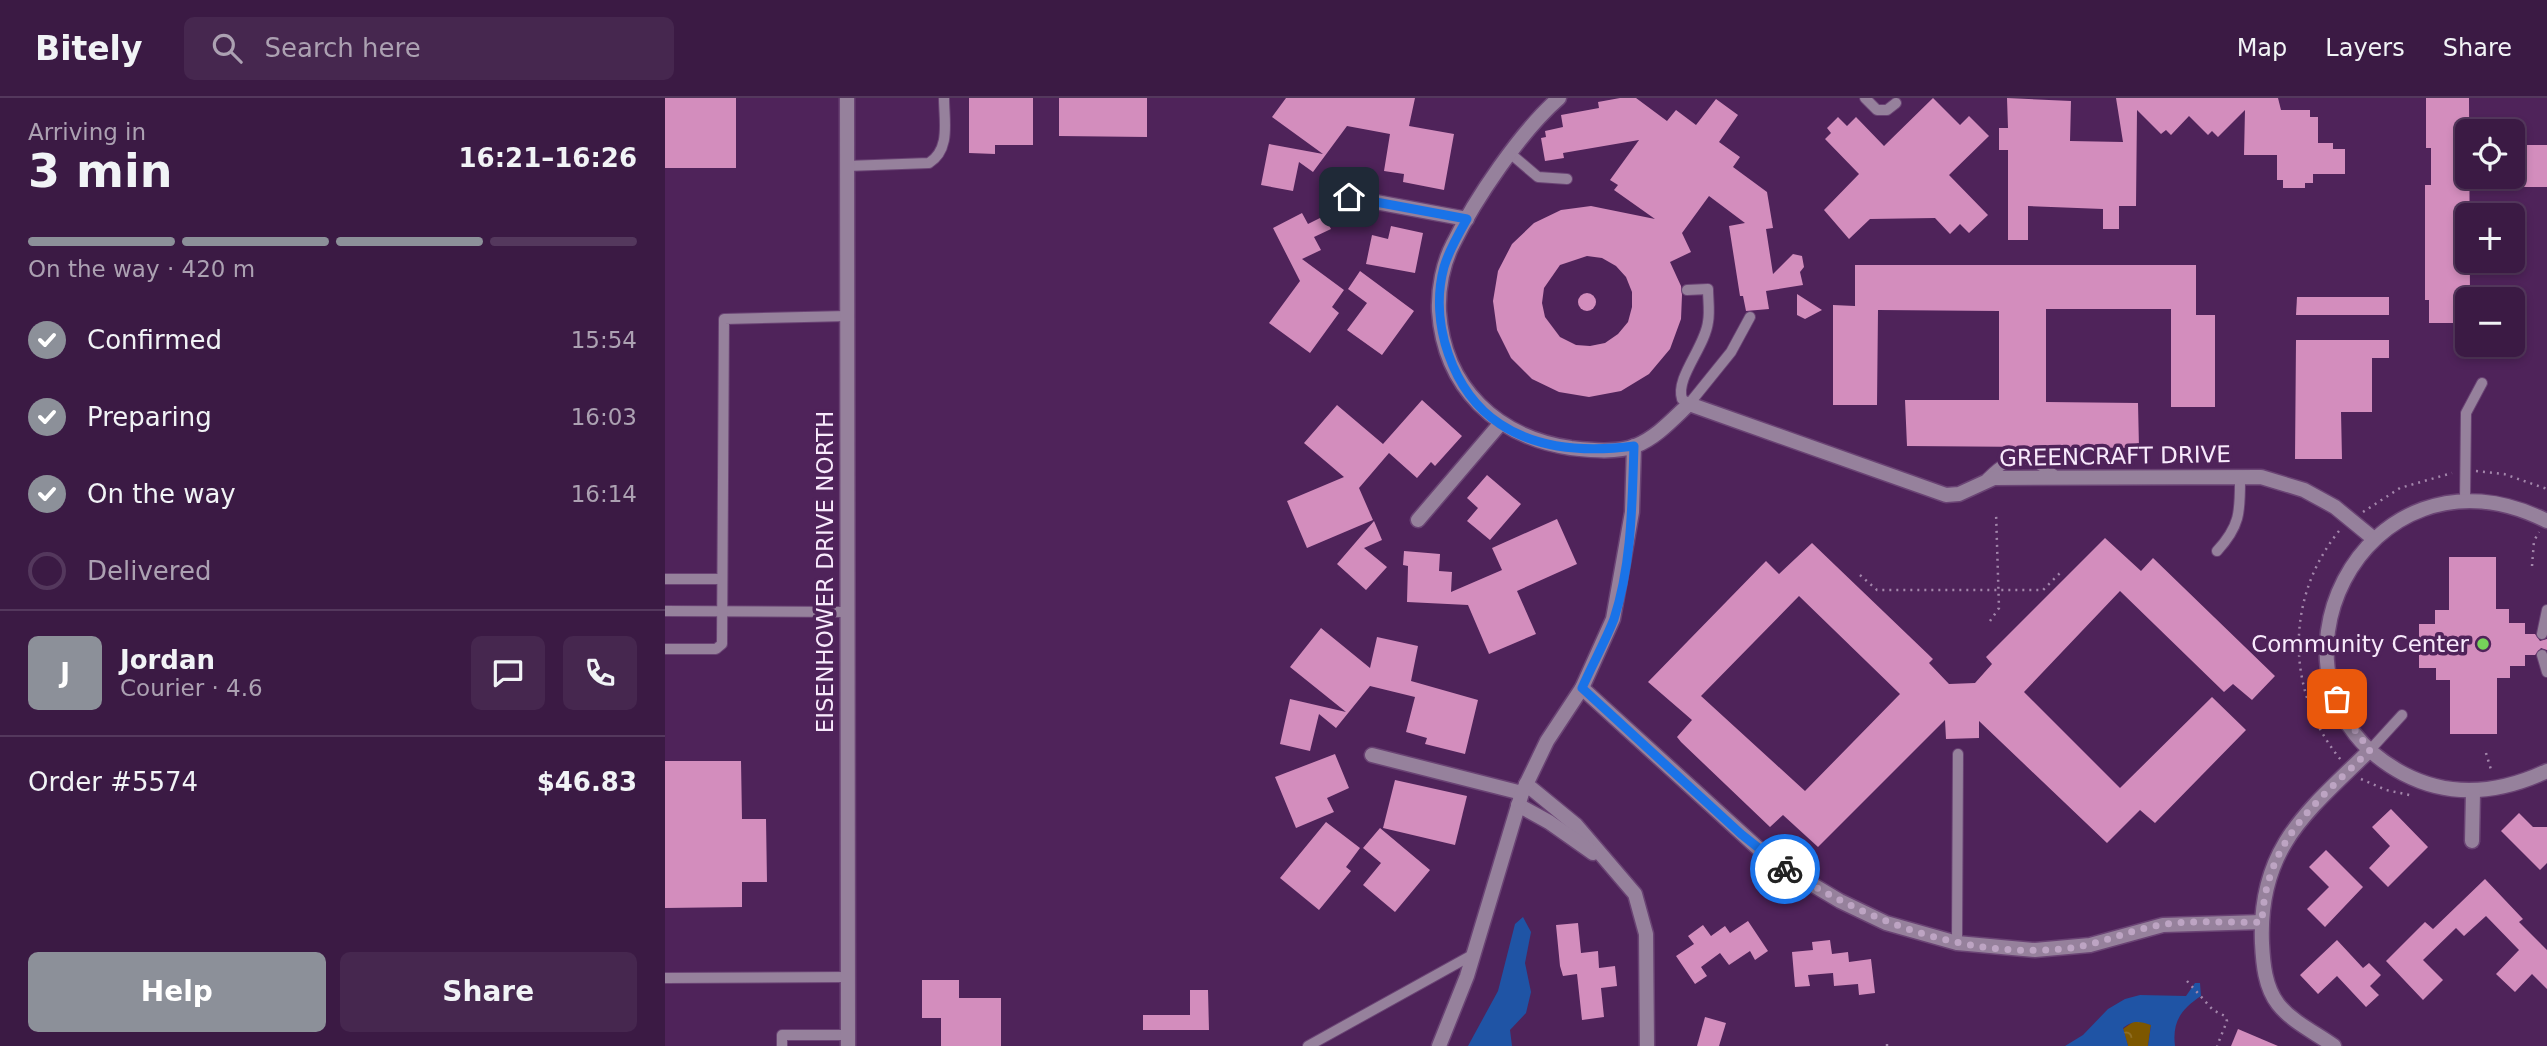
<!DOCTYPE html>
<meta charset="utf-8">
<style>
body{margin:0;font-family:"DejaVu Sans",sans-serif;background:#46274f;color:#f1f3f6;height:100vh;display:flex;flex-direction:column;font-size:26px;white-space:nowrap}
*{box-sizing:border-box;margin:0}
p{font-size:23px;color:#aca1b2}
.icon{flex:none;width:38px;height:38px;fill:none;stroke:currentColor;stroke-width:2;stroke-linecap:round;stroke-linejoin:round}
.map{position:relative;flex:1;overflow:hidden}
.details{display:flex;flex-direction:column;background:#3b1a44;width:665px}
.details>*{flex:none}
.fabs{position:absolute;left:1790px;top:21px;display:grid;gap:14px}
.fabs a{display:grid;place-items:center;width:70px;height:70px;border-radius:10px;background:#3b1a44;box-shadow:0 4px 10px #0003,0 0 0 2px #54385d;font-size:35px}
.pin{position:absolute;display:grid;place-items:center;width:60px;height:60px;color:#fff;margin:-30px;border-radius:14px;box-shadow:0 4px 10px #0006}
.courier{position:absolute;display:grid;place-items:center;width:70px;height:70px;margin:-35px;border:5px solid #1a73e8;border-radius:50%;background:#fff;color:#222;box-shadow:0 2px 9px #0007}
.head em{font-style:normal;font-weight:700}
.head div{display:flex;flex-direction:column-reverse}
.head{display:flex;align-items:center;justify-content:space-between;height:119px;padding:0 28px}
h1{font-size:46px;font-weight:700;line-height:52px}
.bar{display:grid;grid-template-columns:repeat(4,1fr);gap:10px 7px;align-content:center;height:84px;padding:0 28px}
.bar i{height:9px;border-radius:5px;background:#54385d}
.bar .on{background:#8c9099}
.bar p{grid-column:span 4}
.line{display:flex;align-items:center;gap:18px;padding:0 28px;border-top:2px solid #54385d}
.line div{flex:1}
.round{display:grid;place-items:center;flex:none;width:74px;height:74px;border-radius:10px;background:#46274f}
ol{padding:0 28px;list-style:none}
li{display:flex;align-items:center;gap:21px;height:77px}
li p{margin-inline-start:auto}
li .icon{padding:7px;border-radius:50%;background:#8c9099;color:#fff;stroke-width:4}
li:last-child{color:#aca1b2}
li i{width:38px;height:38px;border:4px solid #54385d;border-radius:50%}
.primary-button{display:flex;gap:14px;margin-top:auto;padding:14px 28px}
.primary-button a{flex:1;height:80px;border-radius:10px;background:#8c9099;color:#fff;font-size:28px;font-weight:700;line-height:80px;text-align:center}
.primary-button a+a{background:#46274f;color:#f1f3f6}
header{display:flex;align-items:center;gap:42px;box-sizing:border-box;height:98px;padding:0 35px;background:#3b1a44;border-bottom:2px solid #54385d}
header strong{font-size:33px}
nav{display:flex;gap:38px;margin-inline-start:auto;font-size:24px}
.search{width:490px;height:63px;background:#46274f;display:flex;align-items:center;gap:18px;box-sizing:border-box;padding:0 24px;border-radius:10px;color:#aca1b2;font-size:26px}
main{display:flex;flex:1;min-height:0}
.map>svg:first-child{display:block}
.forest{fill:url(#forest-crowns)}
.water{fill:#1f54a5}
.building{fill:#d38dbd;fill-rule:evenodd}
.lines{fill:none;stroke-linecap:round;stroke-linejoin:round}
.service-casing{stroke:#6a4374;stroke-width:12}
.minor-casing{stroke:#6a4374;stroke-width:17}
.tertiary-casing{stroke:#6a4374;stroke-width:17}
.path{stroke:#a386ab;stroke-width:2.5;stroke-dasharray:2 5;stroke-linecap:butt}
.service{stroke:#96819c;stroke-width:10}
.minor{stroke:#96819c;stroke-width:14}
.tertiary{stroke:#96819c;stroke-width:14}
.done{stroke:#bda4c3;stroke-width:7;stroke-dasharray:0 12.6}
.route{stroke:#1a73e8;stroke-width:9}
.poi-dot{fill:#76d25a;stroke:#4f235a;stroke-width:2.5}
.labels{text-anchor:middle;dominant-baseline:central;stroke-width:7;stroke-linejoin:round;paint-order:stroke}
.street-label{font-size:23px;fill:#f8e9fc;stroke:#4f235a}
.poi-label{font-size:23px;fill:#f8e9fc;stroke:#4f235a;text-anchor:end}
</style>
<header>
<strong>Bitely</strong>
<div class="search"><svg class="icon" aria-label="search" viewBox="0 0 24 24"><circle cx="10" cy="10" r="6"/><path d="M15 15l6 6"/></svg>Search here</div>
<nav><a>Map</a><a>Layers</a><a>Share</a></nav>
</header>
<main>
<section class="details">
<div class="head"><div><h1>3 min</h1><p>Arriving in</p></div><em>16:21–16:26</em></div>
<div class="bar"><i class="on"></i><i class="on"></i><i class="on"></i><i></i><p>On the way · 420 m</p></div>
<ol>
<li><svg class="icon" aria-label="check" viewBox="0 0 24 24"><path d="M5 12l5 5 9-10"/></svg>Confirmed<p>15:54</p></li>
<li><svg class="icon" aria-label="check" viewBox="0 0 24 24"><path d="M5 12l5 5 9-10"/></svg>Preparing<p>16:03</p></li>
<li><svg class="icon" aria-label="check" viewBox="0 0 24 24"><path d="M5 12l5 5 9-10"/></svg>On the way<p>16:14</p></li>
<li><i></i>Delivered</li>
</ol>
<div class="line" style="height:126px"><b class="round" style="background:#8c9099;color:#fff">J</b><div><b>Jordan</b><p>Courier · 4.6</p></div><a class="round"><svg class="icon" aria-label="chat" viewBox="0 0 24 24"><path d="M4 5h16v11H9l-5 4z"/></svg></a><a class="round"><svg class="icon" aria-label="phone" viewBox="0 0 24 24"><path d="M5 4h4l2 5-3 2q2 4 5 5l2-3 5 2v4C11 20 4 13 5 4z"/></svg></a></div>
<div class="line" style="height:91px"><div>Order #5574</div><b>$46.83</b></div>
<div class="primary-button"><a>Help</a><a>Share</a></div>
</section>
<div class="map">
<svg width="1882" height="948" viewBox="0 0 1882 948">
<defs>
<pattern id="forest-crowns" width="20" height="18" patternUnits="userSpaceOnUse" patternTransform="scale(1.75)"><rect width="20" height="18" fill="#7d5700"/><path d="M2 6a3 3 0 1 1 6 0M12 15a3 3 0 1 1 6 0" fill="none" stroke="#906f26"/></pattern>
</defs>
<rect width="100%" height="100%" fill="#4f235a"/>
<path class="forest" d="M1476 923 1486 927 1483 948H1463L1458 931 1468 924Z"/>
<g class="water">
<path d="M858 819 866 834 860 865 866 894 861 915 845 932 847 948H803L833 893 850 826Z"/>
<path d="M1530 885H1535L1536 898C1516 911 1507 924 1510 948H1483L1486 927C1474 923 1468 922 1458 930L1463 948H1400L1418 937 1443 911 1460 901 1475 897 1521 898Z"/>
</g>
<g class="building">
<rect x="0" y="0" width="71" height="70"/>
<path d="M304 0H368V47H330V56L304 55Z"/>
<path d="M394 0H482V39L394 38Z"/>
<path d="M621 0H750L744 28 789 36 779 92 738 84 739 76 719 73 725 36 682 28 648 74 634 64 628 93 596 87 604 46 658 56 607 19Z"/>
<path d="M955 0H971L1002 23 1011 12 1031 27 1051 1 1073 17 1054 44 1075 59 1068 69 1102 94 1108 130 1101 131 1108 176 1128 156 1137 158 1139 169 1135 174 1138 187 1101 193 1104 211 1081 213 1078 198H1075L1064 128 1080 125 1044 98 1017 135 1026 154 1005 164 1016 188 1017 197 1016 221 1005 251 984 276 956 293 924 299 894 294 867 281 846 260 832 232 828 203 833 173 847 146 869 125 896 112 926 108 990 121 949 92 953 87 945 82 974 42 898 55 899 60 880 63 876 40 881 39 880 33 898 29 896 17 934 10 933 4ZM922 158 937 160 951 168 961 179 967 194V209L963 224 953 236 940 245 925 248 911 247 895 239 880 219 877 205 879 190 895 167Z"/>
<path d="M1268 0 1295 27 1304 18 1324 38 1284 77 1323 117 1304 135 1295 126 1285 136 1270 120 1205 121 1184 141 1159 112 1194 76 1160 41 1166 35 1162 30 1173 19 1182 28 1191 19 1219 48Z"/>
<path d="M1342 0 1406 3 1405 43 1458 44 1451 0H1613L1616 12H1645V19H1653V45H1668V51H1680V76H1648V85H1640V90H1618V82H1612V57H1579L1580 12 1553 39 1547 33 1543 37 1524 18 1506 37 1501 32 1496 36 1472 12 1471 108H1454V131H1438V111L1363 108V142H1343V52H1334V30H1343Z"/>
<path d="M1761 0H1804L1805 201H1802V225H1764V202H1760V87H1766V50H1761Z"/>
<rect x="1848" y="47" width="34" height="42"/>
<path d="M637 115 643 126 659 118 666 131 649 139 656 152 637 161 679 192 667 209 674 215 645 255 604 225 635 183 608 130Z"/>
<path d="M726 128 758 135 750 175 701 166 707 137 723 141Z"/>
<path d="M1190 167H1531V217H1550V309H1506V211H1381V304L1473 305 1474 350 1242 348 1240 302H1334V213L1213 212 1212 307H1168V207L1190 208Z"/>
<path d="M695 173 749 213 717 257 682 232 702 205 683 191Z"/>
<circle cx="922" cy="204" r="9"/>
<path d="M1132 196 1157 212 1140 221 1132 217Z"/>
<path d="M1632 199H1724V217H1631Z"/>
<path d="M1631 242H1724V260H1707V314H1676L1677 361H1630Z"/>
<path d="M757 302 797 338 770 368 766 364 752 380 724 355 694 390 708 422 642 450 622 403 679 379 639 345 672 307 718 346Z"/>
<path d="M822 377 856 406 825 442 802 423 813 410 802 400Z"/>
<path d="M892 421 912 466 852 493 871 536 824 556 803 507 742 504 743 468 738 467 739 453 775 456 774 473 787 474 786 494 837 472 827 450Z"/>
<path d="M709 423 717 442 699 450 722 469 701 492 672 466Z"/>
<path d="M1440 440 1476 473 1488 460 1610 578 1587 602 1568 586 1559 594 1455 493 1359 594 1455 690 1547 599 1581 632 1490 725 1475 712 1442 745 1314 623V640L1281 641 1280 622 1153 749 1118 717 1105 729 1016 644 1012 639 1027 622 983 584 1101 463 1114 476 1147 445 1268 561 1264 565 1284 586 1310 585 1327 566 1321 559ZM1134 498 1235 596 1140 693 1036 598Z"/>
<path d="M1784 459H1831V511H1844V525H1860V536H1870L1875 543 1882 541V552L1876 550 1870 557H1860V568H1845V580H1832V636H1785V582H1771V570H1754V526H1770V512H1784Z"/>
<path d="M656 530 705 570 712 539 753 548 746 583 813 602 800 656 760 646 762 640 741 634 750 599 705 588 671 630 654 616 645 653 615 646 625 601 681 614 625 569Z"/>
<path d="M670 656 684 690 662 700 669 714 631 730 610 679Z"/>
<path d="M0 663H76L77 721H101L102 784H77V809L0 810Z"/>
<path d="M730 682 802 698 790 747 718 730Z"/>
<path d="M1726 711 1763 749 1723 789 1704 770 1725 748 1707 729Z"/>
<path d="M1854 715 1868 729H1882V765L1875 772 1836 733Z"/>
<path d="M661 724 695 750 681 769 686 773 654 812 615 780Z"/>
<path d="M715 730 765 772 730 814 698 787 716 765 698 750Z"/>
<path d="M1661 752 1698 789 1660 829 1642 811 1664 789 1644 769Z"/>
<path d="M1820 781 1858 821 1854 824 1882 852V891L1867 876 1850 894 1831 876 1854 852 1821 818 1799 838 1791 830 1758 862 1778 882 1758 902 1721 863 1760 824 1768 831Z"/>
<path d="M1083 823 1103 853 1090 862 1085 853 1064 867 1055 855 1036 869 1042 878 1030 886 1011 858 1029 846 1023 838 1038 827 1046 838 1060 828 1065 835Z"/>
<path d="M913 825 916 855 933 853 934 870 950 868 952 888 936 890 939 919 917 922 912 876 898 878 895 868 891 827Z"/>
<path d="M1165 842 1167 856 1183 854 1184 864 1206 861 1210 895 1194 897 1193 886 1169 888 1168 875 1143 877 1145 888 1130 889 1127 854 1148 852 1147 844Z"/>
<path d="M1672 842 1698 870 1704 865 1716 877 1705 888 1714 897 1701 909 1672 878 1653 896 1635 877Z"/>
<path d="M257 882H294V900H336V948H276V920H257Z"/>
<path d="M525 892H543L544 932H478V917H525Z"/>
<path d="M1040 919 1061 925 1054 948H1032Z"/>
<path d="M1573 931 1613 948H1566Z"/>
</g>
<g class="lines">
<defs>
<g id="service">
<path d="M1200 0 1212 12H1222L1231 5"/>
<path d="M846 56 873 79 902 81"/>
<path d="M182 68 264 65C286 51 279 23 279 0"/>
<path d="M1022 192 1043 191C1043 201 1045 214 1043 224 1040 249 1010 280 1017 301L1024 306 1066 254 1085 219"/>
<path d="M1322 380C1350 352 1363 356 1392 379"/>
<path d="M1800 402 1801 315 1817 285"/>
<path d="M1552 453C1576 427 1575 413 1575 379"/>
<path d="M0 481H57"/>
<path d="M0 513 182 514"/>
<path d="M1877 536 1882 512"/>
<path d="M0 551H51L57 546 59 221 182 218"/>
<path d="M1877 557 1882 574"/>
<path d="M1705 652 1737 617"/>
<path d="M1292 845 1293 656"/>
<path d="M0 880 183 879"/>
<path d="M117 948V937H183"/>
<path d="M643 948 809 856"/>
</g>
<g id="minor">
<path d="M894 0C856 33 810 101 788 146 778 165 773 191 774 213 779 290 832 339 906 350 925 352 951 355 970 348 991 340 1008 321 1024 306L1281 397 1294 396 1329 380 1596 379 1639 392 1670 409 1709 441"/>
<path d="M684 99 802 121"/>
<path d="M753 422 835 326"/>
<path d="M1882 423C1697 330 1574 589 1739 676 1787 701 1835 695 1882 673"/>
<path d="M917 590 1106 762 1175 803 1221 825 1292 845 1370 852 1425 847 1498 827 1597 824"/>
<path d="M707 657 857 695"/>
<path d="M861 686 911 727 970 796 981 836 982 948"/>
<path d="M853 707 884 724 928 755"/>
<path d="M1807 743 1808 694"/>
<path d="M774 948 802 878 857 695 882 643 917 590 948 521 967 414 969 348"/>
<path d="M1669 948C1651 935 1627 924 1613 906 1600 889 1598 866 1597 845 1593 749 1643 713 1705 652"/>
</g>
<path id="tertiary" d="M182 0 183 948"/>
</defs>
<use href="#service" class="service-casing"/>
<use href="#minor" class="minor-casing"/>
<use href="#tertiary" class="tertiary-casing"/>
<g class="path">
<path d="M1811 373 1839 376 1882 391"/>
<path d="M1698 414 1735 390 1787 375"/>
<path d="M1674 433C1619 501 1621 596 1676 662"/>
<path d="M1867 468 1869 443 1874 434"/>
<path d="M1195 477 1212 492H1378L1396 474"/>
<path d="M1325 523 1334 510 1331 414"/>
<path d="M1821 655 1827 675"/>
<path d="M1696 681 1721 692 1749 698"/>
<path d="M1522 883 1548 912 1560 918 1562 923 1552 948"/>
<path d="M1222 946V948"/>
</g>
<use href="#service" class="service"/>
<use href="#minor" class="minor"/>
<use href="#tertiary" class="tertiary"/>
</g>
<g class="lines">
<path class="done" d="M1120 771C1203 823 1297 860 1397 851 1433 848 1465 831 1501 826 1532 822 1565 825 1597 824 1601 742 1650 706 1705 652L1680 619 1672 601"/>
<path class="route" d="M684 99 802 121C793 137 784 152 779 169 764 224 787 294 835 326 874 352 924 354 969 348 967 405 967 466 949 521 940 544 927 567 917 590L1076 736 1120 771"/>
</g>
<circle class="poi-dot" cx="1818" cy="546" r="7"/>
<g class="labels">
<g class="street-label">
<text transform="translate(1450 358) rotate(-1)">GREENCRAFT DRIVE</text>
<text transform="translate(160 474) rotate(-90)">EISENHOWER DRIVE NORTH</text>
</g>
<g class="poi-label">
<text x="1804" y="546">Community Center</text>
</g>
</g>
</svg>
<div class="fabs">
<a><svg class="icon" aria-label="locate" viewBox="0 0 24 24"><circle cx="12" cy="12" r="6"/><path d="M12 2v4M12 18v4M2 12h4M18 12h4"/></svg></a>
<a>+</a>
<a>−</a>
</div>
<div class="pin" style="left:1672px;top:601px;background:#ea580c"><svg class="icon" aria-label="bag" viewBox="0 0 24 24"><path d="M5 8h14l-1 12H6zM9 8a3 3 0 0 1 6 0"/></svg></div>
<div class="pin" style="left:684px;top:99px;background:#1f2937"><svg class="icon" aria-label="home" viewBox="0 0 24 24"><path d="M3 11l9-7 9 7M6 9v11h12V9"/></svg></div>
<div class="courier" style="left:1120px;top:771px"><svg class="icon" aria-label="bike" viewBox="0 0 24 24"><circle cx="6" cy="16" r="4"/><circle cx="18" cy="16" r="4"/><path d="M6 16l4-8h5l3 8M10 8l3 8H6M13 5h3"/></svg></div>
</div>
</main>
